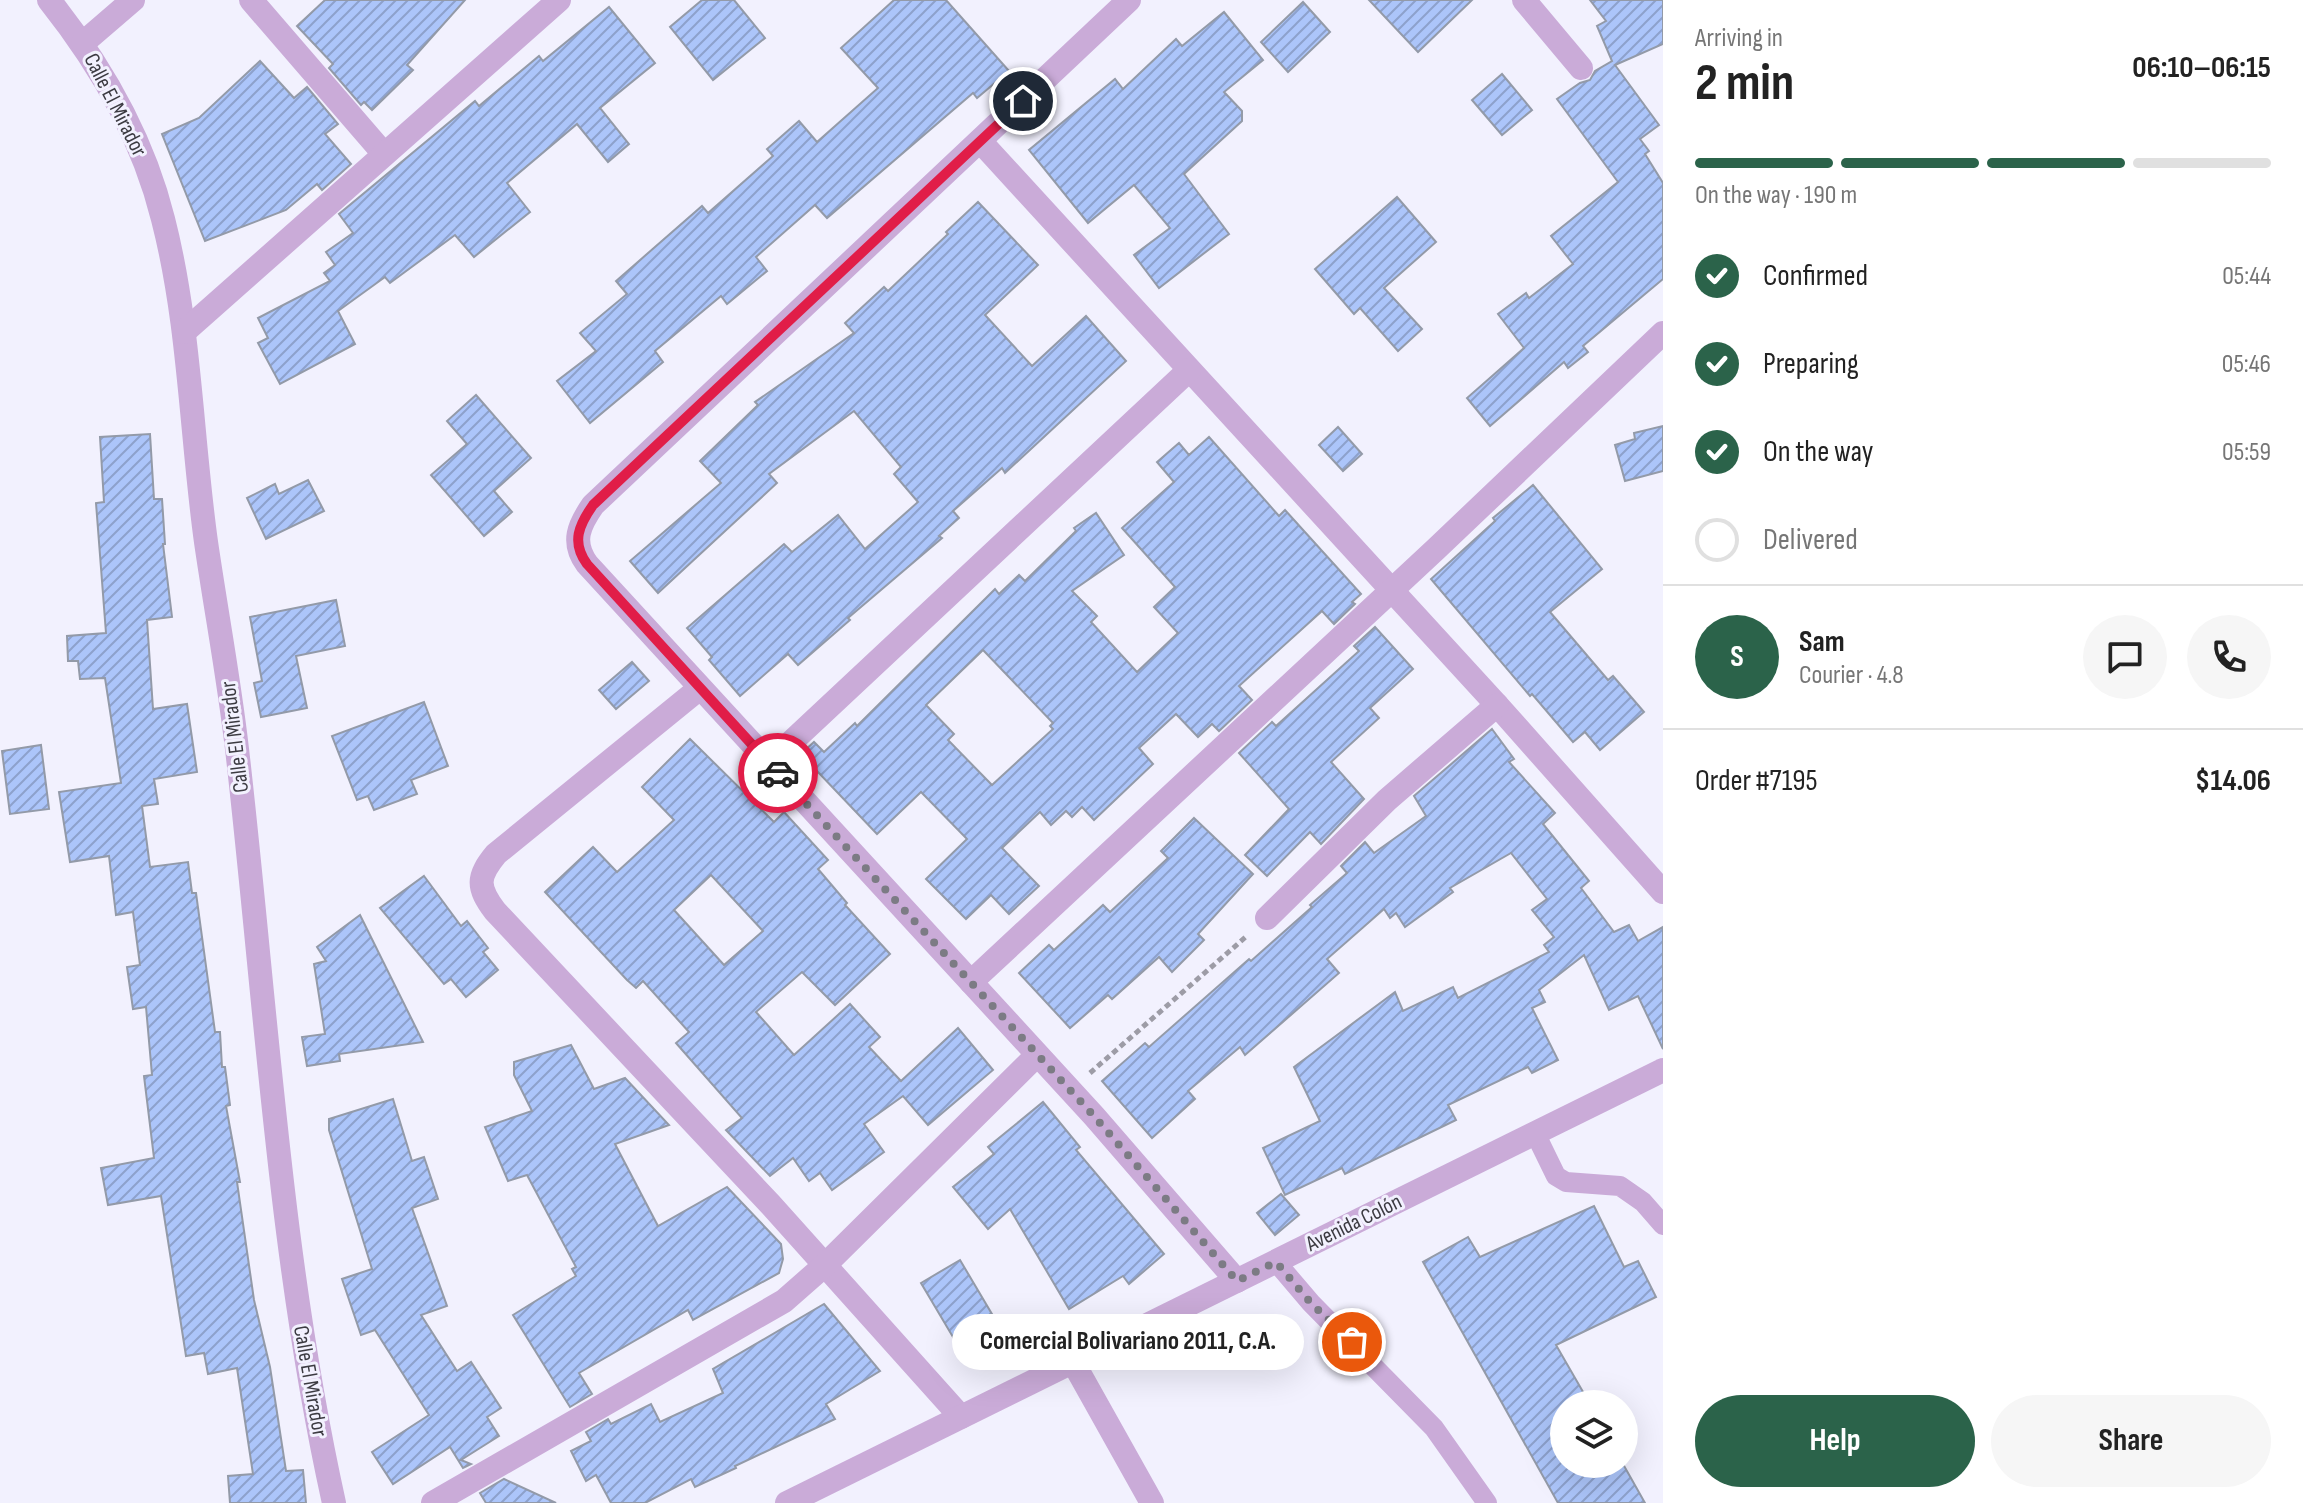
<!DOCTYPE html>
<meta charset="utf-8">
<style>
body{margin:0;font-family:"Sofia Sans Condensed",sans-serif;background:#f6f6f6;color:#222;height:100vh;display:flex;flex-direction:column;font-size:30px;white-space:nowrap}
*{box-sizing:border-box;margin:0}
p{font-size:26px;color:#767676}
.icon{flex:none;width:44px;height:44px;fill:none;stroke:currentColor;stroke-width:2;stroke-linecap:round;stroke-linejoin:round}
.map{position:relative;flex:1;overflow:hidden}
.details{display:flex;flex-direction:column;background:#fff;width:640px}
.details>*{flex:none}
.buttons{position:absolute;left:1550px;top:1390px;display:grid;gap:16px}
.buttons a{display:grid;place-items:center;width:88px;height:88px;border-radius:50%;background:#fff;box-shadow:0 8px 32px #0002;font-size:40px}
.pin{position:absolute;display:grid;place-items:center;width:68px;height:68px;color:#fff;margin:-34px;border:4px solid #fff;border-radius:50%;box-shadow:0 2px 8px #0007}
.courier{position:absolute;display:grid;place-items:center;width:80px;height:80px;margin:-40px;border:6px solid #e11d48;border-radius:50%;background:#fff;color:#222;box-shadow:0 2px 10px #0007}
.bubble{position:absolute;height:56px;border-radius:28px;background:#fff;box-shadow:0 8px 32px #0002;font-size:26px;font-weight:700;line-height:56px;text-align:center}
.head em{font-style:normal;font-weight:700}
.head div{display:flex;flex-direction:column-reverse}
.head{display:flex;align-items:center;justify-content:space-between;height:136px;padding:0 32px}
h1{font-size:52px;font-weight:700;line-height:60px}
.bar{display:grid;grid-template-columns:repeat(4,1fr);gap:12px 8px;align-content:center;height:96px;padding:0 32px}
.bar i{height:10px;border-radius:6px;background:#e0e0e0}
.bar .on{background:#2b634a}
.bar p{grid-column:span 4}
.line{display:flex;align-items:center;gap:20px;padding:0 32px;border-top:2px solid #e0e0e0}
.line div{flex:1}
.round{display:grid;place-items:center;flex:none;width:84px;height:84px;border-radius:42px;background:#f6f6f6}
ol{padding:0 32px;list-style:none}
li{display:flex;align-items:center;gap:24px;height:88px}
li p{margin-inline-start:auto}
li .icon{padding:8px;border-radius:50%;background:#2b634a;color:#fff;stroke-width:4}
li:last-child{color:#767676}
li i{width:44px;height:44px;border:4px solid #e0e0e0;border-radius:50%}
.button{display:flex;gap:16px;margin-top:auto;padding:16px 32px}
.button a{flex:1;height:92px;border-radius:48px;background:#2b634a;color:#fff;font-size:32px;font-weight:700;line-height:92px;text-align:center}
.button a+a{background:#f6f6f6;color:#222}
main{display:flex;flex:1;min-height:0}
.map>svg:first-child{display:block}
.building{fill:url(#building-hatch);stroke:#939aa8;stroke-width:2;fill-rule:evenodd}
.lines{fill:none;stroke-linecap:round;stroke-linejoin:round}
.path{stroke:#9d9ca6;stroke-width:5;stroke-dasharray:6 4;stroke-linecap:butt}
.service{stroke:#caabd8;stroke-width:20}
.minor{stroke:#caabd8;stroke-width:24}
.done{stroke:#7c7b84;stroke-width:8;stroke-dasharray:0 14.4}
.route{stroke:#e11d48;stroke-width:10}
.labels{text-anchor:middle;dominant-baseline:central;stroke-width:6;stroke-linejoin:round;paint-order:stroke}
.street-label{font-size:22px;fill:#3c3b42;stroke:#f2f1fe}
</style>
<main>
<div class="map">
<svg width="1663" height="1503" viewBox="0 0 1663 1503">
<defs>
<pattern id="building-hatch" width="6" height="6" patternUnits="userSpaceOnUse" patternTransform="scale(2)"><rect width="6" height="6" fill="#acc5fa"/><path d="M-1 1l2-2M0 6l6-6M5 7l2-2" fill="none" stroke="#8da1cc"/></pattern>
</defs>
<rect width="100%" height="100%" fill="#f2f1fe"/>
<g class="building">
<path d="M325 0H465L407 65 413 70 372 110 364 102 361 105 329 68 333 64 297 26Z"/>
<path d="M702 0H734L765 38 713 80 670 27Z"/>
<path d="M894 0H946L1009 71 977 98 973 93 827 218 815 205 756 257 767 271 727 304 721 296 655 351 663 362 590 423 557 381 596 351 580 333 627 294 616 281 702 206 708 213 773 156 767 149 799 121 817 142 878 88 841 48Z"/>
<path d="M1369 0H1472L1418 52Z"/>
<path d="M1590 0H1663V44L1615 65 1659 125 1640 139 1649 151 1645 154 1663 183V279L1583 346 1588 352 1568 368 1564 362 1490 426 1467 398 1524 348 1498 314 1526 293 1529 298 1573 264 1551 236 1618 182 1557 99 1580 83 1590 80 1595 71 1612 61 1597 26 1606 21Z"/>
<path d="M1303 2 1330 32 1288 72 1261 42Z"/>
<path d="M609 7 655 63 600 108 629 144 608 162 577 124 507 183 530 212 474 257 455 235 390 283 385 277 338 311 355 344 280 384 258 343 268 338 258 318 330 281 324 273 335 265 326 252 353 233 339 214 475 101 479 106 539 56 543 61Z"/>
<path d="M1224 12 1263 60 1224 92 1242 111V121L1184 174 1229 234 1159 288 1134 255 1170 228 1134 185 1088 223 1029 150 1115 79 1123 89 1176 39 1182 46Z"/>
<path d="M260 61 294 98 307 87 338 124 325 134 351 164 322 190 317 184 286 210 205 241 162 134 199 118Z"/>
<path d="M1502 74 1532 110 1502 135 1472 100Z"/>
<path d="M1397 197 1436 242 1384 288 1422 329 1398 351 1360 308 1354 314 1315 269Z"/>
<path d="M978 202 1038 265 985 315 1032 366 1086 316 1126 361 1005 473 1002 468 953 511 959 518 939 536 942 538 848 618 850 620 798 665 788 654 740 696 709 660 712 657 687 628 784 544 792 552 838 515 865 549 918 502 894 474 901 467 854 411 769 474 777 483 658 593 630 561 721 483 700 461 758 405 755 402 854 333 845 323 884 287 888 291 948 234 946 232Z"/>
<path d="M476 395 531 458 494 491 512 512 484 536 431 475 467 444 447 421Z"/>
<path d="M1663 426V471L1625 481 1615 445 1635 439 1634 433Z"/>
<path d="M1338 427 1362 454 1343 471 1319 445Z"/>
<path d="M150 434 154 499H162L165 544H163L172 617 147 620 153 709 187 704 197 772 154 779 158 804 142 806 150 867 188 862 192 893H196L215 1032H220L222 1067H225L230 1105 226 1106 240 1182H237L254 1300 270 1367 286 1471 303 1470 306 1503H230L228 1476 253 1474 237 1368 208 1374 204 1353 186 1356 161 1196 108 1205 101 1168 154 1158 144 1076 152 1075 146 1007 133 1009 127 967 140 965 133 912 116 915 109 856 70 862 59 792 121 783 105 678 80 679 78 661H68L67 636 106 633 96 503 104 502 100 437Z"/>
<path d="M1209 437 1279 516 1285 510 1361 594 1352 602 1355 604 1334 624 1322 611 1239 686 1252 700 1219 731 1212 724 1198 737 1176 714 1139 748 1153 764 1094 820 1082 807 1072 817 1066 811 1051 825 1040 812 1002 848 1039 886 1009 914 991 895 966 919 926 879 967 839 921 792 877 834 817 771 810 778 793 761 814 742 824 752 855 723 857 726 995 589 999 594 1019 575 1025 581 1076 531 1074 528 1096 513 1124 555 1072 591 1097 616 1091 622 1137 672 1178 633 1154 607 1175 587 1122 528 1174 482 1157 462 1179 443 1189 455ZM983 650 1053 723 1050 726 1053 729 992 785 948 740 954 734 926 705Z"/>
<path d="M308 480 324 511 266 539 247 498 275 484 279 494Z"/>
<path d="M1533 485 1602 569 1550 612 1608 680 1613 676 1644 712 1600 750 1585 732 1573 742 1532 694 1530 696 1431 579 1495 521 1493 518Z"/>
<path d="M336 600 345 646 296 656 307 708 261 717 254 683 262 681 250 617Z"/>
<path d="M1375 627 1413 669 1370 708 1379 718 1331 762 1364 799 1321 844 1310 832 1267 876 1245 855 1289 809 1239 753 1272 722 1276 726 1359 651 1354 646Z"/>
<path d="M632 662 649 681 616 709 599 690Z"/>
<path d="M424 702 448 766 411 780 417 794 374 810 368 796 357 800 332 736Z"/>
<path d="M1492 729 1514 759 1509 762 1555 813 1543 824 1589 881 1581 888 1614 932 1629 925 1638 941 1663 927V1049L1638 996 1609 1010 1584 955 1539 990 1545 1002 1532 1008 1558 1060 1532 1073 1528 1067 1448 1105 1456 1120 1345 1174 1342 1168 1285 1195 1263 1148 1320 1121 1294 1067 1395 992 1403 1011 1453 987 1458 998 1549 952 1544 945 1554 937 1532 910 1547 899 1511 853 1450 888 1453 892 1405 927 1396 913 1390 918 1384 909 1327 959 1339 973 1245 1055 1240 1047 1188 1091 1195 1099 1152 1138 1102 1081 1145 1043 1149 1047 1249 959 1251 961 1312 907 1310 905 1347 873 1341 866 1365 842 1374 853 1426 816 1414 796Z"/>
<path d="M690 739 774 822 784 812 828 860 818 869 847 903 845 905 890 954 835 1005 802 972 756 1012 794 1055 850 1004 880 1037 869 1047 901 1081 958 1028 993 1070 928 1125 903 1096 864 1124 884 1152 832 1190 820 1173 809 1181 793 1158 770 1176 726 1130 742 1118 676 1043 689 1032 643 981 636 988 627 980 545 892 593 847 617 872 674 820 642 787ZM711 875 763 931 724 965 674 910Z"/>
<path d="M41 745 49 809 10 814 2 751Z"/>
<path d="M1194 818 1253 874 1198 934 1204 940 1172 972 1159 957 1112 999 1108 995 1070 1028 1019 973 1049 945 1054 950 1103 905 1110 912 1168 858 1161 851Z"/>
<path d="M424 876 461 926 467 921 488 948 483 952 498 970 466 997 451 979 444 984 380 908Z"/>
<path d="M360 915 423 1042 339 1054 340 1061 307 1066 302 1037 325 1034 314 964 326 961 317 947Z"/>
<path d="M571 1045 594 1089 625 1078 669 1125 615 1144 658 1226 727 1187 781 1244 783 1259 779 1273 693 1320 688 1310 579 1373 592 1394 570 1407 513 1315 576 1276 572 1269 576 1267 527 1175 508 1181 485 1127 532 1111 514 1075V1062Z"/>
<path d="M393 1099 412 1161 424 1157 438 1199 412 1208 447 1306 421 1315 457 1371 471 1362 501 1408 487 1417 499 1436 461 1460 471 1464 463 1468 450 1447 393 1484 372 1452 429 1415 375 1330 361 1335 342 1279 372 1269 329 1130V1119Z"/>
<path d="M1043 1102 1080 1147 1076 1150 1164 1254 1129 1284 1123 1276 1069 1309 1010 1209 988 1229 953 1187 994 1154 988 1147Z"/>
<path d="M1281 1194 1299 1215 1275 1235 1257 1213Z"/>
<path d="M1594 1206 1624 1267 1638 1261 1656 1297 1556 1345 1590 1404H1564V1464H1623L1645 1503H1558L1423 1262 1468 1237 1480 1257Z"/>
<path d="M960 1260 1002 1331 963 1354 921 1283Z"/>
<path d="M824 1304 880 1371 826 1404 835 1419 735 1466 736 1468 695 1487 691 1479 645 1503H611L596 1475 586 1481 571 1451 591 1441 586 1432 608 1419 611 1424 651 1404 660 1422 723 1393 713 1369Z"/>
<path d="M504 1479 556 1503H486L480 1493Z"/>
</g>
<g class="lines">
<path class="path" d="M1090 1073 1248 935"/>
<g class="service">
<path d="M1535 1133 1556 1176 1566 1182 1620 1186 1643 1202 1663 1225"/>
<path d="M1276 1262 1311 1303 1434 1428 1487 1503"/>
</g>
<g class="minor">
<path d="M49 0C100 64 143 138 163 219 190 324 191 434 206 542 216 611 229 679 237 749 266 1001 279 1255 334 1503"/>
<path d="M251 0 384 154"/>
<path d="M1129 0 593 505C579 525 571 542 587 564L1094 1116 1237 1281"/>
<path d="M1524 0 1581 68"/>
<path d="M83 43 133 0"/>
<path d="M980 141 1497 705 1663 892"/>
<path d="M184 332 559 0"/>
<path d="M700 688 496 854C477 877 477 887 495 911L771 1205 961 1417"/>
<path d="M769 763 1189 370"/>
<path d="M1267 918 1387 800 1497 705"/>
<path d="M971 982 1436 549 1663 333"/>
<path d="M1073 1362 1152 1503"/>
<path d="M433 1503 784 1301 825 1265 1037 1055"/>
<path d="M787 1503 1663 1070"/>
</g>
</g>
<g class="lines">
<path class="done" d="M778 773 1094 1116 1237 1281 1276 1262 1311 1303 1352 1342"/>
<path class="route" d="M778 773 587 564C571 542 579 525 593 505L1023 101"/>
</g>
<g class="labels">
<g class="street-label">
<text transform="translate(115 105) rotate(63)">Calle El Mirador</text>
<text transform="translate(235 737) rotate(-97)">Calle El Mirador</text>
<text transform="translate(1354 1223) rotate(-26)">Avenida Colón</text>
<text transform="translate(310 1381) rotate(80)">Calle El Mirador</text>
</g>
</g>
</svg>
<div class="buttons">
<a><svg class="icon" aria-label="layers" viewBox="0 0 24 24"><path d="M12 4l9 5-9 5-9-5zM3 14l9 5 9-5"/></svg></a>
</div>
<div class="pin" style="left:1352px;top:1342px;background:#ea580c"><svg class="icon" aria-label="bag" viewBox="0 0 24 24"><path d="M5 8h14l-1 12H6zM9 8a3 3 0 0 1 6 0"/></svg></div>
<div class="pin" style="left:1023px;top:101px;background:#1f2937"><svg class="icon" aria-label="home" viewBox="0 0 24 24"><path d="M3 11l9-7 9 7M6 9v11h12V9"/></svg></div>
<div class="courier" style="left:778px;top:773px"><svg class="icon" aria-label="car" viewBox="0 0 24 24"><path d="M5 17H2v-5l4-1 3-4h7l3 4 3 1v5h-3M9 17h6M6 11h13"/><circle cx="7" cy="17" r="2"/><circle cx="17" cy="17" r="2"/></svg></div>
<div class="bubble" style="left:952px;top:1314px;width:352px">Comercial Bolivariano 2011, C.A.</div>
</div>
<section class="details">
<div class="head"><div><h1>2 min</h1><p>Arriving in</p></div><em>06:10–06:15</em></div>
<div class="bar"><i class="on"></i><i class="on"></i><i class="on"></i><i></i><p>On the way · 190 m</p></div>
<ol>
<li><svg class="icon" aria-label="check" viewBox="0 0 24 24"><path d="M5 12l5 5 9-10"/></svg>Confirmed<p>05:44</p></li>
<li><svg class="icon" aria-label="check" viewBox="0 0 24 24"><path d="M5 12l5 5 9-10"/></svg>Preparing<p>05:46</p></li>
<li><svg class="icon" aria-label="check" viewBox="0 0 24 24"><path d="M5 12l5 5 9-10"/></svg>On the way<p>05:59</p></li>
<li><i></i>Delivered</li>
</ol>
<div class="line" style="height:144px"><b class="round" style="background:#2b634a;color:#fff">S</b><div><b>Sam</b><p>Courier · 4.8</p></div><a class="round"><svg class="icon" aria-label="chat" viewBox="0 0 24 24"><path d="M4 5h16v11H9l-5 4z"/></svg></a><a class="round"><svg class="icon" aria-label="phone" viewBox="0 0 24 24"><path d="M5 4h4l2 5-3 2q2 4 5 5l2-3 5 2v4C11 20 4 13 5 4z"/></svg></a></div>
<div class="line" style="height:104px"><div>Order #7195</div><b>$14.06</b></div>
<div class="button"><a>Help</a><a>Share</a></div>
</section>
</main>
